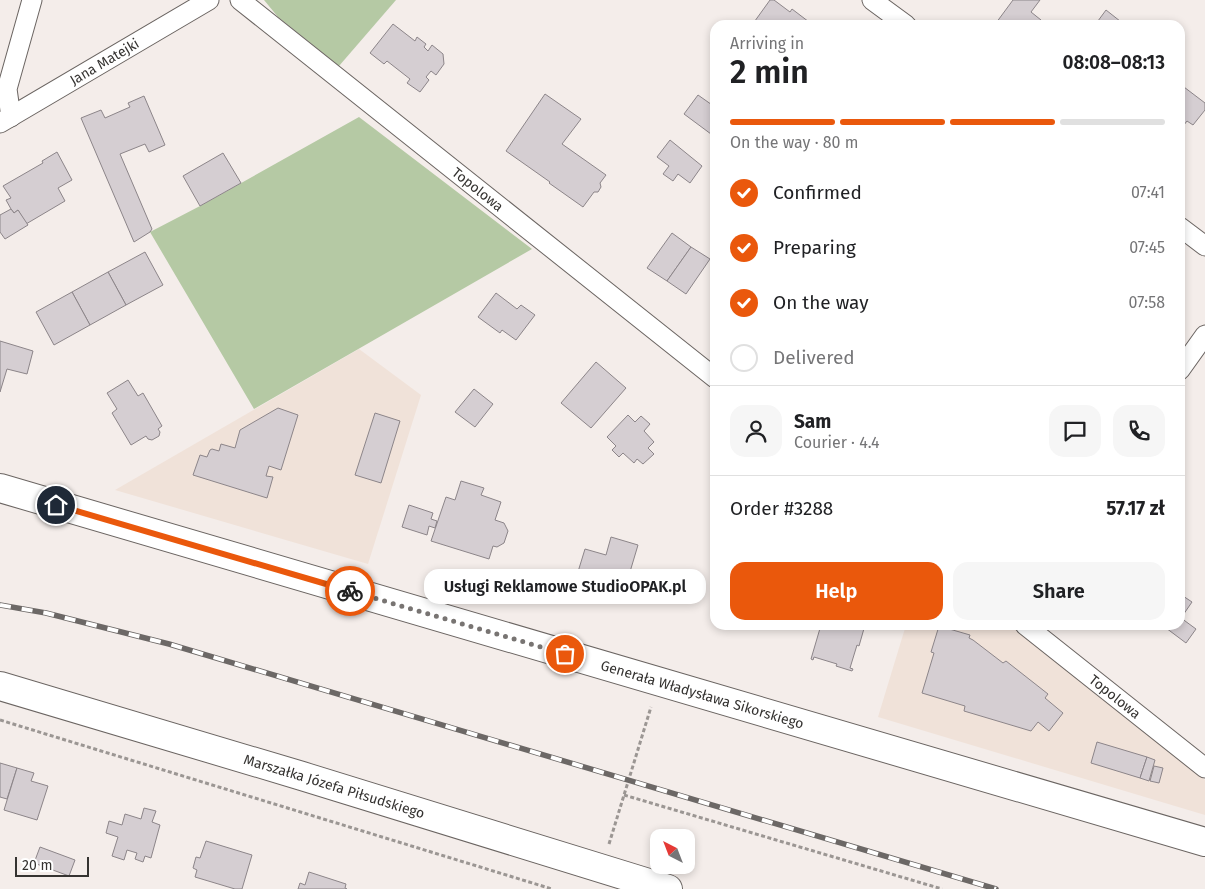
<!DOCTYPE html>
<meta charset="utf-8">
<style>
body{margin:0;font-family:"Fira Sans",sans-serif;background:#f6f6f6;color:#202124;height:100vh;display:flex;flex-direction:column;font-size:19px;white-space:nowrap}
*{box-sizing:border-box;margin:0}
p{font-size:16px;color:#757577}
.icon{flex:none;width:28px;height:28px;fill:none;stroke:currentColor;stroke-width:2;stroke-linecap:round;stroke-linejoin:round}
.map{position:relative;flex:1;overflow:hidden}
.details{position:absolute;left:710px;top:20px;width:475px;height:610px;display:flex;flex-direction:column;background:#fff;border-radius:15px;box-shadow:0 2px 8px #0003}
.details>*{flex:none}
.needle{width:32px;rotate:318deg}
.fabs{position:absolute;left:650px;top:829px;display:grid;gap:10px}
.fabs a{display:grid;place-items:center;width:45px;height:45px;border-radius:10px;background:#fff;box-shadow:0 2px 8px #0003;font-size:25px}
.scale{position:absolute;left:15px;bottom:12px;width:74px;box-sizing:border-box;padding-left:5px;border:2px solid #353331;border-top:0;font-size:14px;line-height:18px;white-space:nowrap;color:#353331;-webkit-text-stroke:4px #fff;paint-order:stroke}
.pin{position:absolute;display:grid;place-items:center;width:42px;height:42px;color:#fff;margin:-21px;border:2px solid #fff;border-radius:50%;box-shadow:0 1px 5px #0007}
.courier{position:absolute;display:grid;place-items:center;width:50px;height:50px;margin:-25px;border:4px solid #ea580c;border-radius:50%;background:#fff;color:#222;box-shadow:0 1px 6px #0007}
.bubble{position:absolute;height:35px;border-radius:15px;background:#fff;box-shadow:0 2px 8px #0003;font-size:16px;font-weight:600;line-height:35px;text-align:center}
.headline em{font-style:normal;font-weight:600}
.headline div{display:flex;flex-direction:column-reverse}
.headline{display:flex;align-items:center;justify-content:space-between;height:85px;padding:0 20px}
h1{font-size:32px;font-weight:600;line-height:38px}
.bar{display:grid;grid-template-columns:repeat(4,1fr);gap:8px 5px;align-content:center;height:60px;padding:0 20px}
.bar i{height:6px;border-radius:4px;background:#e0e0e0}
.bar .active{background:#ea580c}
.bar p{grid-column:span 4}
.line{display:flex;align-items:center;gap:12px;padding:0 20px;border-top:1px solid #e0e0e0}
.line div{flex:1}
.round{display:grid;place-items:center;flex:none;width:52px;height:52px;border-radius:15px;background:#f6f6f6}
ol{padding:0 20px;list-style:none}
li{display:flex;align-items:center;gap:15px;height:55px}
li p{margin-inline-start:auto}
li .icon{padding:5px;border-radius:50%;background:#ea580c;color:#fff;stroke-width:4}
li:last-child{color:#757577}
li i{width:28px;height:28px;border:2px solid #e0e0e0;border-radius:50%}
.button{display:flex;gap:10px;margin-top:auto;padding:10px 20px}
.button a{flex:1;height:58px;border-radius:15px;background:#ea580c;color:#fff;font-size:20px;font-weight:600;line-height:58px;text-align:center}
.button a+a{background:#f6f6f6;color:#202124}
.map>svg:first-child{display:block}
.built{fill:#f0e2d9}
.green{fill:#b5c9a4}
.building{fill:#d5ced2;stroke:#8c8589}
.lines{fill:none;stroke-linecap:round;stroke-linejoin:round}
.minor-casing{stroke:#6b6562;stroke-width:21}
.secondary-casing{stroke:#6b6562;stroke-width:30}
.path{stroke:#9b9693;stroke-width:3;stroke-dasharray:4 2.5;stroke-linecap:butt}
.minor{stroke:#fff;stroke-width:19}
.secondary{stroke:#fff;stroke-width:28}
.rail-casing{stroke:#6c6866;stroke-width:5.5}
.rail{stroke:#fff;stroke-width:4;stroke-dasharray:11;stroke-linecap:butt}
.done{stroke:#787472;stroke-width:5;stroke-dasharray:0 9}
.route{stroke:#ea580c;stroke-width:6}
.labels{text-anchor:middle;dominant-baseline:central;stroke-width:4;stroke-linejoin:round;paint-order:stroke}
.street-label{font-size:14px;fill:#353331;stroke:#fff}
</style>
<div class="map">
<svg width="1205" height="889" viewBox="0 0 1205 889">
<rect width="100%" height="100%" fill="#f4edea"/>
<g class="built">
<path d="M359 349 421 395 368 564 115 490Z"/>
<path d="M906 625H1010L1205 780V815L878 717Z"/>
</g>
<g class="green">
<path d="M264 0H396L339 66 278 17Z"/>
<path d="M359 117 532 249 254 409 150 232 200 206Z"/>
</g>
<g class="building">
<path d="M770 0H774L790 12 792 9 813 25H752Z"/>
<path d="M1013 0H1040L1031 12 1041 20 1037 25H999L996 23Z"/>
<path d="M1106 10 1125 25H1095Z"/>
<path d="M393 24 415 41 417 37 426 44 424 47 428 51 432 45 443 54 444 64 436 75 431 71 426 77 429 80 420 92 407 83 410 79 387 61 384 64 370 53Z"/>
<path d="M1180 84 1205 103V110L1193 125 1187 121 1180 130Z"/>
<path d="M545 94 581 119 562 144 606 175 600 183 601 187 598 192H594L583 207 549 183 550 182 506 151Z"/>
<path d="M698 95 715 107 712 111 715 114V137L684 114Z"/>
<path d="M144 96 165 145 149 152 145 144 120 154 152 229 150 232 134 242 81 118 101 110 105 118 130 107 128 103Z"/>
<path d="M670 140 702 166 690 183 678 174 673 181 663 174 669 166 657 157Z"/>
<path d="M57 152 72 180 58 188 65 201 26 224 18 210 14 213 11 209 6 200 11 198 3 186 43 163 42 161Z"/>
<path d="M223 153 241 183 200 206 183 176Z"/>
<path d="M11 209 14 213 18 210 28 225 5 239 0 232V215Z"/>
<path d="M672 233 691 247 667 281 647 268Z"/>
<path d="M691 247 710 259 686 294 667 281Z"/>
<path d="M145 252 163 285 126 305 108 272Z"/>
<path d="M108 272 126 305 90 325 72 292Z"/>
<path d="M72 292 90 325 54 345 36 312Z"/>
<path d="M496 293 517 309 521 305 535 315 516 340 502 330 500 333 478 317Z"/>
<path d="M0 341 33 351 27 374 7 369 0 392Z"/>
<path d="M596 362 626 388 591 428 561 403Z"/>
<path d="M128 380 138 396 143 393 162 426 158 429 160 432 159 436 152 440 148 439 146 436 131 445 112 413 117 409 107 393Z"/>
<path d="M474 389 493 404 475 427 455 412Z"/>
<path d="M278 408 298 415 281 470 269 466 266 476 273 477 267 498 193 475 200 455 207 457 210 450 212 449 219 451 221 444 235 448 240 430Z"/>
<path d="M375 413 400 421 381 483 355 475Z"/>
<path d="M628 415 635 422 641 416 650 424 644 431 654 442 648 448 654 454 643 464 637 459 634 463 623 453 619 457 612 450 616 446 607 437Z"/>
<path d="M461 481 484 488 481 495 501 502 495 520 504 523 508 531 504 543 497 547 493 546 489 559 431 541 446 497 455 500Z"/>
<path d="M409 505 433 513 431 519 437 521 435 528 429 526 427 535 402 527Z"/>
<path d="M611 537 638 545 621 602 573 588 585 549 606 555Z"/>
<path d="M1180 594 1192 602 1181 618 1196 629 1186 643 1162 625H1180Z"/>
<path d="M821 625H865L859 646 857 645 850 668 853 669 852 671 836 666 837 664 814 657 813 660 811 659Z"/>
<path d="M939 626 970 635 969 638 973 640 1003 663 1006 661 1048 694 1045 698 1063 713 1049 731 1038 722 1031 731 964 711 965 706 922 693 934 653 931 652Z"/>
<path d="M1097 742 1147 757 1140 778 1091 763Z"/>
<path d="M1147 757 1155 760 1149 781 1140 778Z"/>
<path d="M0 763 17 768 7 799 0 797Z"/>
<path d="M1154 766 1163 768 1159 783 1150 781Z"/>
<path d="M17 768 34 773 31 781 48 786 37 820 4 810Z"/>
<path d="M144 808 156 811 152 822 160 825 151 858 145 856 143 862 135 859 137 853 127 850 124 860 112 856 118 837 106 833 109 821 122 825 125 814 141 819Z"/>
<path d="M206 841 252 855 242 889H235L195 877 197 870 193 868 196 857 200 858Z"/>
<path d="M40 847 75 860 69 876 34 863Z"/>
<path d="M309 872 346 884 345 888 347 889H298L300 883 305 885Z"/>
</g>
<g class="lines">
<defs>
<g id="minor">
<path id="s1" d="M240 0 715 378"/>
<path d="M872 0 906 25"/>
<path d="M11 117 7 89 32 0"/>
<path id="s2" d="M0 123 209 0"/>
<path d="M1180 227 1205 246"/>
<path d="M1180 370 1205 335"/>
<path id="s3" d="M1025 625 1205 768"/>
</g>
<g id="secondary">
<path id="s4" d="M0 488 1205 842"/>
<path id="s5" d="M0 686 302 776 668 889"/>
</g>
</defs>
<use href="#minor" class="minor-casing"/>
<use href="#secondary" class="secondary-casing"/>
<g class="path">
<path d="M0 720 552 889"/>
<path d="M624 795 942 889"/>
<path d="M609 844 651 707"/>
</g>
<use href="#minor" class="minor"/>
<use href="#secondary" class="secondary"/>
<defs>
<path id="rail" d="M0 605 46 613 169 644 996 889"/>
</defs>
<use href="#rail" class="rail-casing"/>
<use href="#rail" class="rail"/>
</g>
<g class="lines">
<path class="done" d="M350 591 565 654"/>
<path class="route" d="M56 505 350 591"/>
</g>
<g class="labels">
<g class="street-label">
<text stroke="none"><textPath href="#s2" startOffset="121">Jana Matejki</textPath></text>
<text stroke="none"><textPath href="#s1" startOffset="304">Topolowa</textPath></text>
<text stroke="none"><textPath href="#s4" startOffset="732">Generała Władysława Sikorskiego</textPath></text>
<text stroke="none"><textPath href="#s3" startOffset="115">Topolowa</textPath></text>
<text stroke="none"><textPath href="#s5" startOffset="349">Marszałka Józefa Piłsudskiego</textPath></text>
</g>
</g>
</svg>
<div class="fabs">
<a><svg class="needle" viewBox="-14 -14 28 28"><path d="M0-13l5 13h-10z" fill="#e53935"/><path d="M0 13l5-13h-10z" fill="#757577"/></svg></a>
</div>
<div class="scale">20 m</div>
<div class="pin" style="left:565px;top:654px;background:#ea580c"><svg class="icon" aria-label="bag" viewBox="0 0 24 24"><path d="M5 8h14l-1 12H6zM9 8a3 3 0 0 1 6 0"/></svg></div>
<div class="pin" style="left:56px;top:505px;background:#1f2937"><svg class="icon" aria-label="home" viewBox="0 0 24 24"><path d="M3 11l9-7 9 7M6 9v11h12V9"/></svg></div>
<div class="courier" style="left:350px;top:591px"><svg class="icon" aria-label="bike" viewBox="0 0 24 24"><circle cx="6" cy="16" r="4"/><circle cx="18" cy="16" r="4"/><path d="M6 16l4-8h5l3 8M10 8l3 8H6M13 5h3"/></svg></div>
<div class="bubble" style="left:424px;top:569px;width:282px">Usługi Reklamowe StudioOPAK.pl</div>
<section class="details">
<div class="headline"><div><h1>2 min</h1><p>Arriving in</p></div><em>08:08–08:13</em></div>
<div class="bar"><i class="active"></i><i class="active"></i><i class="active"></i><i></i><p>On the way · 80 m</p></div>
<ol>
<li><svg class="icon" aria-label="check" viewBox="0 0 24 24"><path d="M5 12l5 5 9-10"/></svg>Confirmed<p>07:41</p></li>
<li><svg class="icon" aria-label="check" viewBox="0 0 24 24"><path d="M5 12l5 5 9-10"/></svg>Preparing<p>07:45</p></li>
<li><svg class="icon" aria-label="check" viewBox="0 0 24 24"><path d="M5 12l5 5 9-10"/></svg>On the way<p>07:58</p></li>
<li><i></i>Delivered</li>
</ol>
<div class="line" style="height:90px"><a class="round"><svg class="icon" aria-label="person" viewBox="0 0 24 24"><circle cx="12" cy="8" r="4"/><path d="M4 21q1-7 8-7t8 7"/></svg></a><div><b>Sam</b><p>Courier · 4.4</p></div><a class="round"><svg class="icon" aria-label="chat" viewBox="0 0 24 24"><path d="M4 5h16v11H9l-5 4z"/></svg></a><a class="round"><svg class="icon" aria-label="phone" viewBox="0 0 24 24"><path d="M5 4h4l2 5-3 2q2 4 5 5l2-3 5 2v4C11 20 4 13 5 4z"/></svg></a></div>
<div class="line" style="height:65px"><div>Order #3288</div><b>57.17 zł</b></div>
<div class="button"><a>Help</a><a>Share</a></div>
</section>
</div>
